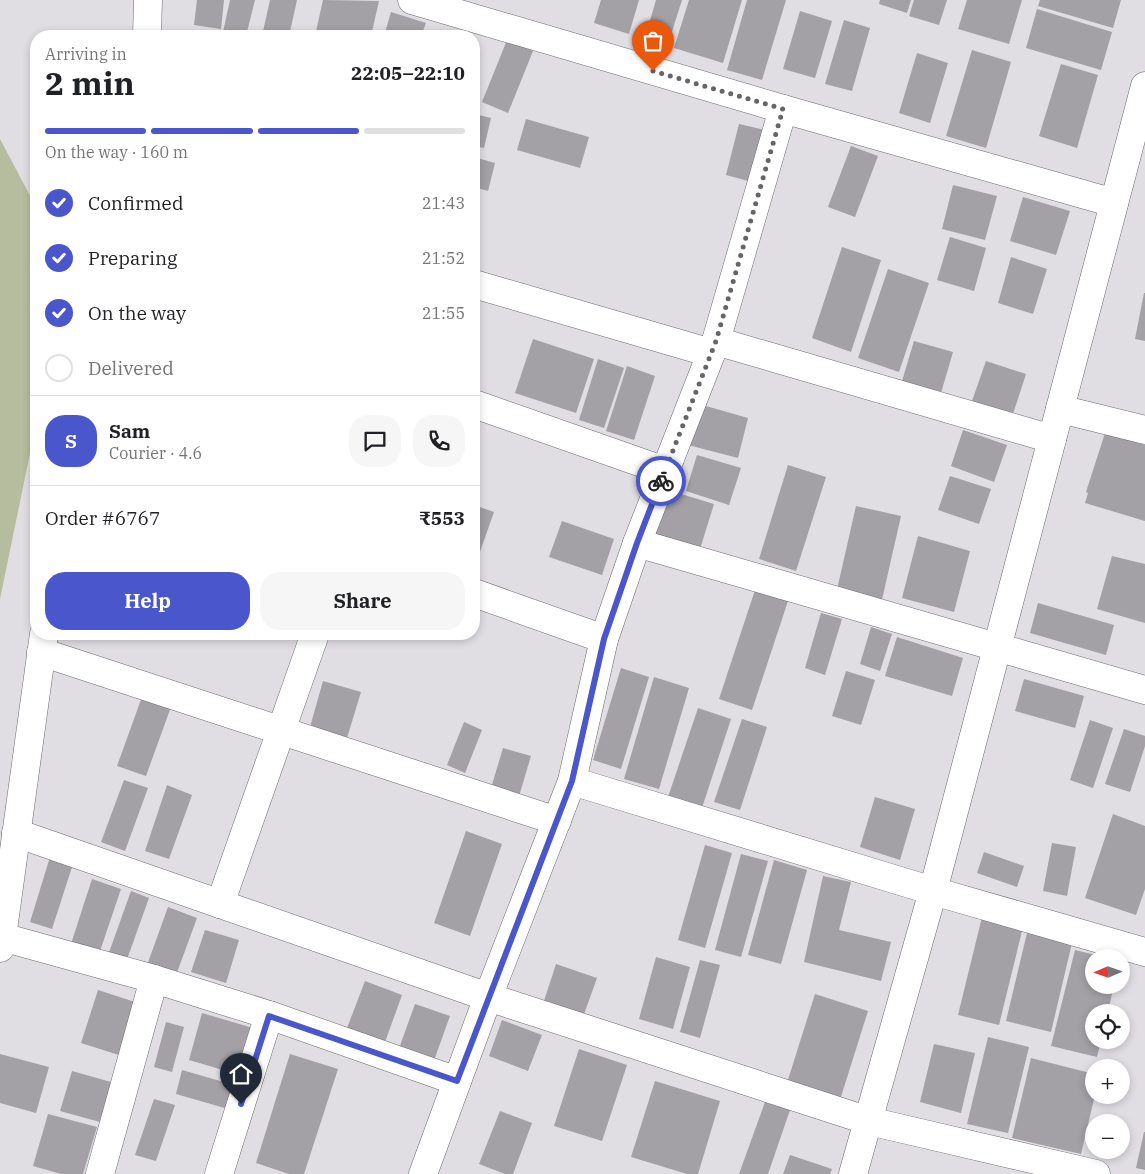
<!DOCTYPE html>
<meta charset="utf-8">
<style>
body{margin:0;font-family:"IBM Plex Serif",serif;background:#f6f6f6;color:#202124;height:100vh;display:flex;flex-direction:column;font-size:19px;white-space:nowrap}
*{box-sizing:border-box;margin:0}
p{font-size:16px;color:#757577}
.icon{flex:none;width:28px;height:28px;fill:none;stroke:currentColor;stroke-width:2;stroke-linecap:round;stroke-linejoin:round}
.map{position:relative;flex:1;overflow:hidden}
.drawer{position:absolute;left:30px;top:30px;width:450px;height:610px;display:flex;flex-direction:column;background:#fff;border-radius:20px;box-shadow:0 2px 8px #0003}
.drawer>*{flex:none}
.needle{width:32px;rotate:268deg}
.fabs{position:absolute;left:1085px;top:949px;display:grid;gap:10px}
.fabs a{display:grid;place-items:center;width:45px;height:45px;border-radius:50%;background:#fff;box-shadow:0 2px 8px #0003;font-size:25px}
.pin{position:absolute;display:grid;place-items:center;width:42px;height:42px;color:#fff;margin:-51px -21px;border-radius:50% 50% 50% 0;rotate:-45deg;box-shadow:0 0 5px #0007}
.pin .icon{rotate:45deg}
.courier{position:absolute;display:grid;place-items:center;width:50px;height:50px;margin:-25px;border:4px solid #4a56cb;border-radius:50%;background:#fff;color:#222;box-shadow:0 1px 6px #0007}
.overview em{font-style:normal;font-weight:700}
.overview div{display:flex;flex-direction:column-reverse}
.overview{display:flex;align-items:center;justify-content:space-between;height:85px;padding:0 15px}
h1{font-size:32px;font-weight:700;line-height:38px}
.bar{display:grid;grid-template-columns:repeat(4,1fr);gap:8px 5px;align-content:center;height:60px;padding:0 15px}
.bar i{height:6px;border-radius:4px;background:#e0e0e0}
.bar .current{background:#4a56cb}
.bar p{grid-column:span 4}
.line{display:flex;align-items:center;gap:12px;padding:0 15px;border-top:1px solid #e0e0e0}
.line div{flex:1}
.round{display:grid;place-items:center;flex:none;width:52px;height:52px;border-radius:20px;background:#f6f6f6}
ol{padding:0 15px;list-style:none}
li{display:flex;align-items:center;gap:15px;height:55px}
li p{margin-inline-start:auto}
li .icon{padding:5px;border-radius:50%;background:#4a56cb;color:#fff;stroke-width:4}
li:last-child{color:#757577}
li i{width:28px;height:28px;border:2px solid #e0e0e0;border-radius:50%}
.cta{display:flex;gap:10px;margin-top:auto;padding:10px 15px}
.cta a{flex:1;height:58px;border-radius:20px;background:#4a56cb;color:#fff;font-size:20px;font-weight:700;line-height:58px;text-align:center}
.cta a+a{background:#f6f6f6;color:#202124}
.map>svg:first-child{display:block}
.green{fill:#b6bd9e}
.building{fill:#a3a0a6}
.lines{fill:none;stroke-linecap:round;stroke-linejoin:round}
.minor-casing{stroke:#6d6a70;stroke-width:29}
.tertiary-casing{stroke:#6d6a70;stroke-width:29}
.minor{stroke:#fff;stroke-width:28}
.tertiary{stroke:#fff;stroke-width:28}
.done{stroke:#666468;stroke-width:5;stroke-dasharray:0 9}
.route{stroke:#4a56cb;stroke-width:6}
</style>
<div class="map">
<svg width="1145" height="1174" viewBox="0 0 1145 1174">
<rect width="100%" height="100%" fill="#e0dde3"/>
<path class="green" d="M0 139 36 207V424L0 599Z"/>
<g class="building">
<path d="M197 0H224L221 29 194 25Z"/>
<path d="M230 0H255L246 36 223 32Z"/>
<path d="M270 0H297L289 36H262Z"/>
<path d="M323 0 379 1 371 36H315Z"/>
<path d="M601 0H639L629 34 594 23Z"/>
<path d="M656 0H682L669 41 646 34Z"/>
<path d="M689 0H742L723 63 674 48Z"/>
<path d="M747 0H786L762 80 727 70Z"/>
<path d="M880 0H911L907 13 879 4Z"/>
<path d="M914 0H947L939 25 909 16Z"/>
<path d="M967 0H1022L1009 44 958 29Z"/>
<path d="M1040 0H1121L1113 28 1038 6Z"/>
<path d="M1037 9 1112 32 1101 70 1026 48Z"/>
<path d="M800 11 832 21 815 78 783 69Z"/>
<path d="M391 12 426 23 421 36H384Z"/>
<path d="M844 20 870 28 852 91 825 84Z"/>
<path d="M507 40 533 51 508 113 482 102Z"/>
<path d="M972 50 1011 62 986 148 946 136Z"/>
<path d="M917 53 948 63 930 123 899 113Z"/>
<path d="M1061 64 1098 75 1077 148 1039 136Z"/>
<path d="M474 114 491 118 484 148 474 146Z"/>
<path d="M526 119 589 137 580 168 517 150Z"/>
<path d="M739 124 765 130 752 182 726 175Z"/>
<path d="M851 146 878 156 855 217 828 207Z"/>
<path d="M474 157 495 163 488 191 474 187Z"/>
<path d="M953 185 997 196 985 240 942 229Z"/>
<path d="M1023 197 1070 211 1056 255 1010 241Z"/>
<path d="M950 237 986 248 974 291 937 280Z"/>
<path d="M842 247 881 260 851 352 812 338Z"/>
<path d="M1011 257 1047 269 1033 314 998 303Z"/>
<path d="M888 269 929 283 899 372 858 358Z"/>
<path d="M1144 293H1145V341L1135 339Z"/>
<path d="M533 339 594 359 576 413 515 393Z"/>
<path d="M914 341 953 352 941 393 902 381Z"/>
<path d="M598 359 624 368 604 428 579 420Z"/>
<path d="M986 361 1026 374 1013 414 972 401Z"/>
<path d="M627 366 655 376 634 440 606 431Z"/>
<path d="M699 404 748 418 738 458 688 445Z"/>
<path d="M963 430 1007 445 994 482 951 466Z"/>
<path d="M1105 433 1145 445V521L1085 503 1088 493 1086 492Z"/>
<path d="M697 455 741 468 729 505 686 491Z"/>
<path d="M788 465 826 477 796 571 759 559Z"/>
<path d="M950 476 991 489 979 524 938 510Z"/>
<path d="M668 490 714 504 700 549 654 535Z"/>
<path d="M474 505 494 512 476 563H474Z"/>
<path d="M856 506 901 516 881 604 836 594Z"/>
<path d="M562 521 614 539 602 575 549 557Z"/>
<path d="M918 536 970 551 954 612 902 598Z"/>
<path d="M1112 556 1145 564V623L1097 609Z"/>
<path d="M756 587 789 598 752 710 719 699Z"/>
<path d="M1038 603 1114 625 1106 655 1030 633Z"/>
<path d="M821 613 842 619 825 675 805 668Z"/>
<path d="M871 627 892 634 880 671 860 664Z"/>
<path d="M897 637 963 658 952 696 885 676Z"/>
<path d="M621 668 649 677 621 769 593 760Z"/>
<path d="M846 671 875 680 861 725 832 716Z"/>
<path d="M654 677 689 688 659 789 624 779Z"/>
<path d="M1024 679 1084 696 1075 728 1015 711Z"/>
<path d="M323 681 361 692 347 738 310 727Z"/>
<path d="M143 694 172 704 146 776 117 766Z"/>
<path d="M698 708 731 719 701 811 667 800Z"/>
<path d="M742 719 767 727 740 810 714 802Z"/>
<path d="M1090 720 1113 728 1093 788 1070 780Z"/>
<path d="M464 722 482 730 465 773 447 765Z"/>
<path d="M1124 729 1145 736V746L1130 792 1105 784Z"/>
<path d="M503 748 531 756 519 796 491 788Z"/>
<path d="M124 780 148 788 125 851 101 842Z"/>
<path d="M167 785 192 795 169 859 145 851Z"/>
<path d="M875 797 915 809 900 860 860 847Z"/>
<path d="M1113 814 1145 826V889L1136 915 1085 898Z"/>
<path d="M466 831 502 844 470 936 434 923Z"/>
<path d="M1052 843 1076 847 1067 896 1043 891Z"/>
<path d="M705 845 732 853 705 948 678 940Z"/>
<path d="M984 852 1024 866 1017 887 977 873Z"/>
<path d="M741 854 768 861 741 957 715 950Z"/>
<path d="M50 857 73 864 52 929 30 922Z"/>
<path d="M774 860 807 870 781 964 748 955Z"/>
<path d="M823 876 851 882 839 930 891 942 881 981 804 962Z"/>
<path d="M92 879 121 889 97 960 69 950Z"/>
<path d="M131 891 149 898 125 965 107 958Z"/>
<path d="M168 907 197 918 175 978 146 968Z"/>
<path d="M982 917 1023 927 999 1025 958 1015Z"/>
<path d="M205 930 239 940 226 983 191 972Z"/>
<path d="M1027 933 1072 943 1051 1032 1006 1021Z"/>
<path d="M1075 950 1104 957 1094 958V985H1114L1108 1012H1094V1040H1101L1097 1057 1051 1046Z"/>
<path d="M656 957 690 967 673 1029 639 1019Z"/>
<path d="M700 960 720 965 700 1038 680 1032Z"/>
<path d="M556 964 597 978 583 1017 543 1004Z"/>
<path d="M365 981 402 995 385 1042 347 1028Z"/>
<path d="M98 990 138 1003 122 1056 81 1043Z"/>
<path d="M815 994 868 1011 840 1100 787 1083Z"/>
<path d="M415 1004 450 1016 432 1066 397 1054Z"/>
<path d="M202 1013 253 1028 240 1075 189 1060Z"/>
<path d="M502 1020 542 1035 528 1071 489 1056Z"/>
<path d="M166 1022 184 1027 172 1072 154 1067Z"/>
<path d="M988 1037 1029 1047 1008 1133 967 1124Z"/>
<path d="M934 1044 975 1053 961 1113 920 1102Z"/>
<path d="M579 1049 627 1065 602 1141 554 1126Z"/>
<path d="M0 1054 49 1067 36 1113 0 1103Z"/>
<path d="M290 1054 338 1069 304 1174H289L256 1163Z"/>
<path d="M1031 1058 1094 1074 1095 1095 1081 1154 1012 1138Z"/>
<path d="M182 1070 234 1085 228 1109 176 1094Z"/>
<path d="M72 1071 111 1082 100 1122 60 1111Z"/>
<path d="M655 1081 720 1101 698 1174H687L631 1157Z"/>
<path d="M154 1099 175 1105 156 1161 135 1155Z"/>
<path d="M765 1102 790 1110 768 1174H739Z"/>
<path d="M500 1111 532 1123 513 1174H505L479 1164Z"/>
<path d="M48 1114 97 1127 83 1174H61L33 1166Z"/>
<path d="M1144 1132H1145V1170L1136 1168Z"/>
<path d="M790 1155 832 1169 830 1174H783Z"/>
</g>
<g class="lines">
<defs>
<g id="minor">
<path d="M412 0 783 109"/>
<path d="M147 36 148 0"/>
<path d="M474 284 711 353"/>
<path d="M716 341 783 109 1114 203"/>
<path d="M474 404 665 471"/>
<path d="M1060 409 1145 430"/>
<path d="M637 543 716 341 1052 439"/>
<path d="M474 593 604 639 572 781"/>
<path d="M604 639 637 543 1145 690"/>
<path d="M41 652 557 821"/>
<path d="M16 833 488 997 423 1174"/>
<path d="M220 904 315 634"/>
<path d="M0 937H2L44 634"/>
<path d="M0 948 2 937 154 979 269 1015 457 1081"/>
<path d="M100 1174 154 979"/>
<path d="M219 1174 269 1015"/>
<path d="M1096 1174 869 1121 488 997 572 781 933 891 1145 952"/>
</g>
<path id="tertiary" d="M853 1174 933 891 1145 86"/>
</defs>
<use href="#minor" class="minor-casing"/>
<use href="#tertiary" class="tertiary-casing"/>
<use href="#minor" class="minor"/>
<use href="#tertiary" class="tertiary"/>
</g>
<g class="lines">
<path class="done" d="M653 71 783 109 716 341 661 481"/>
<path class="route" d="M241 1104 269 1016 457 1081 572 781 604 639 637 543 661 481"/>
</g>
</svg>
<div class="fabs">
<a><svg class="needle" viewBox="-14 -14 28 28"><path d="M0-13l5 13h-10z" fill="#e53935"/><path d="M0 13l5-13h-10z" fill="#757577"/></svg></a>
<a><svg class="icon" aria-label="locate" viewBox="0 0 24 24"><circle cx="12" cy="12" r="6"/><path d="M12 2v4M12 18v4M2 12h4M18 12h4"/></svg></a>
<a>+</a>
<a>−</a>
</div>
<div class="pin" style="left:653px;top:71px;background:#ea580c"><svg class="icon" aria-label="bag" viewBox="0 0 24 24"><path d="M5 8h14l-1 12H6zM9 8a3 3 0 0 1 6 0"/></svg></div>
<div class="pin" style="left:241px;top:1104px;background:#1f2937"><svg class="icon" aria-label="home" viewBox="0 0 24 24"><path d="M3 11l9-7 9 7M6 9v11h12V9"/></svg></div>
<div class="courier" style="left:661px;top:481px"><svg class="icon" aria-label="bike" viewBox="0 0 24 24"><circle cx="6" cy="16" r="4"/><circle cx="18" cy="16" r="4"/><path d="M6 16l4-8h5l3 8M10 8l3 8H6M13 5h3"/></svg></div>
<section class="drawer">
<div class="overview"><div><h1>2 min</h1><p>Arriving in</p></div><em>22:05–22:10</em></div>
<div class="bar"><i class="current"></i><i class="current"></i><i class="current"></i><i></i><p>On the way · 160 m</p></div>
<ol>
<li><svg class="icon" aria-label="check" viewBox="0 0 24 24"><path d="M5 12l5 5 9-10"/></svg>Confirmed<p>21:43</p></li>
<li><svg class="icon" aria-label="check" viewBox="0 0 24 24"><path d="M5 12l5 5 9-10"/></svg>Preparing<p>21:52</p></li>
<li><svg class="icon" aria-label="check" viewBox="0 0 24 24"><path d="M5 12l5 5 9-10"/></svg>On the way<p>21:55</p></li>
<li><i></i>Delivered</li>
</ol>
<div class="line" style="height:90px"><b class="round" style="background:#4a56cb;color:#fff">S</b><div><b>Sam</b><p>Courier · 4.6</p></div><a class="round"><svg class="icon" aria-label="chat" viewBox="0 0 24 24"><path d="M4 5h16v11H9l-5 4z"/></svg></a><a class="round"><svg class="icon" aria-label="phone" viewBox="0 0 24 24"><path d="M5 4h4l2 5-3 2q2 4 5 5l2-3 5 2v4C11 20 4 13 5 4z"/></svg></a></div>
<div class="line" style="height:65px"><div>Order #6767</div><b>₹553</b></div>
<div class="cta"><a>Help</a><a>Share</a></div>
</section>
</div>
